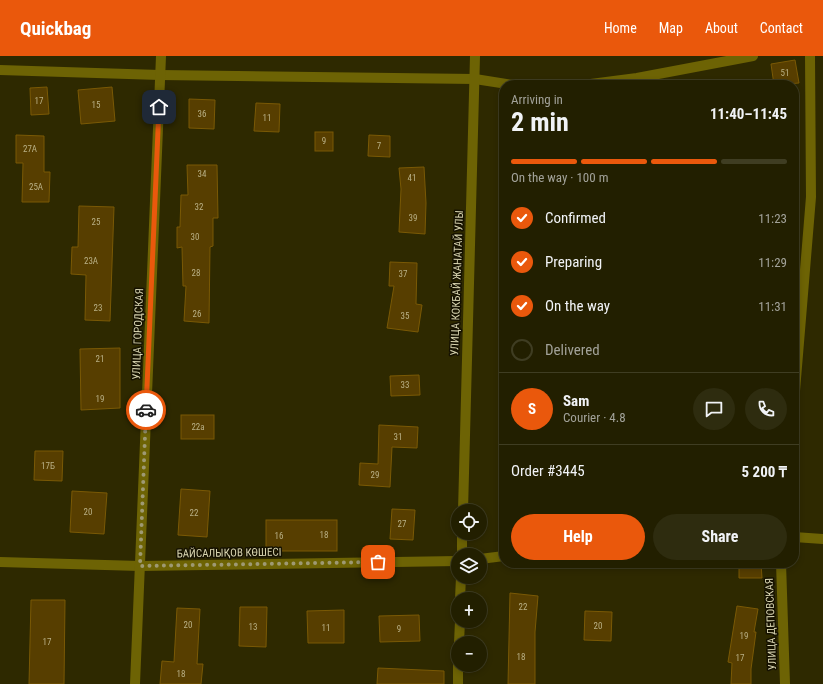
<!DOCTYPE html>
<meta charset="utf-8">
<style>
body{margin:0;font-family:"Roboto Condensed",sans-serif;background:#2e2c0f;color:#f1f3f6;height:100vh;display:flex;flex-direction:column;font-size:15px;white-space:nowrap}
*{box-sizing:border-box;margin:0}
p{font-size:13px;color:#a2a299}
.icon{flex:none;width:22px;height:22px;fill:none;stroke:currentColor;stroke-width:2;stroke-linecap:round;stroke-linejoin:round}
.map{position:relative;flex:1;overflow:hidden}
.panel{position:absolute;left:499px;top:24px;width:300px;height:488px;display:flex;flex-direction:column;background:#221f00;border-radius:16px;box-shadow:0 2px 6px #0003,0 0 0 1px #3f3d22}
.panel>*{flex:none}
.buttons{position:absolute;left:451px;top:448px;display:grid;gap:8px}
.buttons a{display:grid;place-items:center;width:36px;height:36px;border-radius:50%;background:#221f00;box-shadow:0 2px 6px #0003,0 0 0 1px #3f3d22;font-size:20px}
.pin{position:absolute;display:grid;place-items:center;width:34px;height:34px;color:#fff;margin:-17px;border-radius:8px;box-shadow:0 2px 6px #0006}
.courier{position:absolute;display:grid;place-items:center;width:40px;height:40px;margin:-20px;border:3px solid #ea580c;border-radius:50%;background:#fff;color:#222;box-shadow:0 1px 5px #0007}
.head em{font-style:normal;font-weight:700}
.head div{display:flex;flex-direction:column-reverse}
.head{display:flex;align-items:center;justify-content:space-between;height:68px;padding:0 12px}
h1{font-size:26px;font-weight:700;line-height:30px}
.bar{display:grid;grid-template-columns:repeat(4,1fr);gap:6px 4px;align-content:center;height:48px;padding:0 12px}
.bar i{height:5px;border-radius:3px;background:#3f3d22}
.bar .on{background:#ea580c}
.bar p{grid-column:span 4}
.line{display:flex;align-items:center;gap:10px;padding:0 12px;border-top:1px solid #3f3d22}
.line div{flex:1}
.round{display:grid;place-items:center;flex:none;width:42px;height:42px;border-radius:21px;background:#2e2c0f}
ol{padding:0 12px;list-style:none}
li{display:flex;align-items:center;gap:12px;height:44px}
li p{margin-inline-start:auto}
li .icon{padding:4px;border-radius:50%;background:#ea580c;color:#fff;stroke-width:4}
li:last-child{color:#a2a299}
li i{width:22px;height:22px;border:2px solid #3f3d22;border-radius:50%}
.action{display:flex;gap:8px;margin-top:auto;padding:8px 12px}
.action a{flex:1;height:46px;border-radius:24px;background:#ea580c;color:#fff;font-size:16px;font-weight:700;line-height:46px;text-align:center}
.action a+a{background:#2e2c0f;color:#f1f3f6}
header{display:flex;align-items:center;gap:24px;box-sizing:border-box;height:56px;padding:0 20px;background:#ea580c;color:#fff}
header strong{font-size:19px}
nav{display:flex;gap:22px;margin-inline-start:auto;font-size:14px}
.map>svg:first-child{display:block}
.building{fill:#573e00;stroke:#7a5905}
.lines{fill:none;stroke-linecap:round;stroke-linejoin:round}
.minor{stroke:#6d6304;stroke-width:10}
.done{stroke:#9e9973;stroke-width:4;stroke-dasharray:0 7.2}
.route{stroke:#ea580c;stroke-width:5}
.labels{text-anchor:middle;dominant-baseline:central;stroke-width:3;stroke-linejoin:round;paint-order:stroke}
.number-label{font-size:9px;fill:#b9b085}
.street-label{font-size:11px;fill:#dad6b1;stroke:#151100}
</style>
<header>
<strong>Quickbag</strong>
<nav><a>Home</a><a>Map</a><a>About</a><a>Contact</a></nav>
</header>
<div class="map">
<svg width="823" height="628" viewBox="0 0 823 628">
<rect width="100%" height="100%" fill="#2e2900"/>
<g class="building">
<path d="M795 4 799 27 774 29 771 8Z"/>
<path d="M47 31 49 58 31 59 30 32Z"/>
<path d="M112 31 115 65 81 68 78 34Z"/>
<path d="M189 43 215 44 214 73 189 72Z"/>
<path d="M256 47 280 48 279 76 254 75Z"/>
<rect x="315" y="76" width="18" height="19"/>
<path d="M16 79 44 80V116H50L49 146H22L23 107H16Z"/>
<path d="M369 79 390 80V101L368 100Z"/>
<path d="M187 109H217L218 162H213V190L210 191 209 267 184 265 186 230H183L182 191 177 192V171H180L181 139H188Z"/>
<path d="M424 111 426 147 425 178 399 176 401 133 399 112Z"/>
<path d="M79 150 114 151 110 265 85 264 86 219 71 218 72 191H78Z"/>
<path d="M390 206 417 207 416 248 422 249 418 276 387 272 394 230H389Z"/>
<path d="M120 292V352L81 354 80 293Z"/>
<path d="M419 319 420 339 391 340 390 320Z"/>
<rect x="181" y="359" width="33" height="24"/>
<path d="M379 369 418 371 417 392 392 391 390 431 359 429 360 407 378 408Z"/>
<path d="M35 395H63L62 425 34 424Z"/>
<path d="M181 433 210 435 207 481 178 479Z"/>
<path d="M72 435 107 437 104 478 70 476Z"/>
<path d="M392 453 415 454 413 484 390 483Z"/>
<rect x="266" y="464" width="71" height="31"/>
<path d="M739 507H761L762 522H739Z"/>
<path d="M510 537 538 540 535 576V628H508Z"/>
<path d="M31 544H65L64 628H29Z"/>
<path d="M737 550 758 553 754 576H756L751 613V628H731L732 607 728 606Z"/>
<path d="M240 551H267L266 591 239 590Z"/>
<path d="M177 552 200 553 197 608H203L201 628H160L162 605 174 606Z"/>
<path d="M344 554V587H308L307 555Z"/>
<path d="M585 555 612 556 611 585 584 584Z"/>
<path d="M419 559 420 585 380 586 379 560Z"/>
<path d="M378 612 444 615V628H377Z"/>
</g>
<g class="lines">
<g class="minor">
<path d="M0 14 160 19 475 23 513 29"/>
<path d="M583 29 637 22 753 0"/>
<path d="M794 347 811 141 810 0"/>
<path d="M463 455 475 0"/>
<path d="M794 481 823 483"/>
<path d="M462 499V477"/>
<path d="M480 503 504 500"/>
<path d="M0 506 140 510 458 505"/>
<path d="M781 507 785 628"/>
<path d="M460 543 461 521"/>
<path d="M459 587 460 565"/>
<path d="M135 628 161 0"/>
<path d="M458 628V609"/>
</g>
</g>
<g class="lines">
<path class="done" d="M146 354 140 510 378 506"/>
<path class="route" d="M146 354 159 51"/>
</g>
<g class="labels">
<g class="number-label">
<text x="785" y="17">51</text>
<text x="39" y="45">17</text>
<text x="96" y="49">15</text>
<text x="202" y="58">36</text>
<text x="267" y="62">11</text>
<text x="324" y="85">9</text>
<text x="379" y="90">7</text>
<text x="30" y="93">27А</text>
<text x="202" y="118">34</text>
<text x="412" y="122">41</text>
<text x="36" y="131">25А</text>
<text x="199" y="151">32</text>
<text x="413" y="162">39</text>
<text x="96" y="166">25</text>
<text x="195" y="181">30</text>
<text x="91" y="205">23А</text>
<text x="196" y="217">28</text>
<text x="403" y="218">37</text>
<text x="98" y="252">23</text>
<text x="197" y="258">26</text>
<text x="405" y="260">35</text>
<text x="100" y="303">21</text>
<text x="405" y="329">33</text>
<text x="100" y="343">19</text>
<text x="198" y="371">22а</text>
<text x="398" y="381">31</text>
<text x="48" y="410">17Б</text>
<text x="375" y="419">29</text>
<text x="88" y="456">20</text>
<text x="194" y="457">22</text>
<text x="402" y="468">27</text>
<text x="324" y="479">18</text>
<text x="279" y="480">16</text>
<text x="523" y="551">22</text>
<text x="188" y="569">20</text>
<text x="598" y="570">20</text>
<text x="253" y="571">13</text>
<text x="326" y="572">11</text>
<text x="399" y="573">9</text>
<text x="744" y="580">19</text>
<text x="47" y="586">17</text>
<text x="521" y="601">18</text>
<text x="740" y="602">17</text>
<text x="181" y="618">18</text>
</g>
<g class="street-label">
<text transform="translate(457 227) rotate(-88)">УЛИЦА КОКБАЙ ЖАНАТАЙ УЛЫ</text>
<text transform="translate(138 278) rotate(-88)">УЛИЦА ГОРОДСКАЯ</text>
<text transform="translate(229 497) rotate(-1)">БАЙСАЛЫҚОВ КӨШЕСІ</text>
<text transform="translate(771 568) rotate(-92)">УЛИЦА ДЕПОВСКАЯ</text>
</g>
</g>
</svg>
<div class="buttons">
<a><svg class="icon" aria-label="locate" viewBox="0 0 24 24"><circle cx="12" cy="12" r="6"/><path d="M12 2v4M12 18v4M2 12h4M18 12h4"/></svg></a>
<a><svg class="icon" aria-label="layers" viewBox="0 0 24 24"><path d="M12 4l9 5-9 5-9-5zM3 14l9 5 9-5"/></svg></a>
<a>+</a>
<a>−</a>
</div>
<div class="pin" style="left:378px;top:506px;background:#ea580c"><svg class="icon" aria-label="bag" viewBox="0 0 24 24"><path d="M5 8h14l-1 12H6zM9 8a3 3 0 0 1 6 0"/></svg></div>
<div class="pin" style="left:159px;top:51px;background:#1f2937"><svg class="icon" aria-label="home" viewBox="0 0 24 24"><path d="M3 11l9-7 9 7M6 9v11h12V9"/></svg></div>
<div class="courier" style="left:146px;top:354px"><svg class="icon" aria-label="car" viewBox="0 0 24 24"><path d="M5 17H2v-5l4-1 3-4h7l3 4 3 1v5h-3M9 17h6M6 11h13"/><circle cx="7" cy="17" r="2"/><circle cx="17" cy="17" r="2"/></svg></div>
<section class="panel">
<div class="head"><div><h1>2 min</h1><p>Arriving in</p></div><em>11:40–11:45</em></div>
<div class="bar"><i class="on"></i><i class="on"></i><i class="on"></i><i></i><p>On the way · 100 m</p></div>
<ol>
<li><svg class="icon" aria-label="check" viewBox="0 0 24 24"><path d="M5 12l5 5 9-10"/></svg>Confirmed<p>11:23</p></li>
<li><svg class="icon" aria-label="check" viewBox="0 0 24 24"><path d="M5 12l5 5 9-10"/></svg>Preparing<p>11:29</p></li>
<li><svg class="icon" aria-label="check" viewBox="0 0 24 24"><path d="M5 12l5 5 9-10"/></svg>On the way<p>11:31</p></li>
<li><i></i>Delivered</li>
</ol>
<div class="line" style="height:72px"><b class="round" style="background:#ea580c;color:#fff">S</b><div><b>Sam</b><p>Courier · 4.8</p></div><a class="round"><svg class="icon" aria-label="chat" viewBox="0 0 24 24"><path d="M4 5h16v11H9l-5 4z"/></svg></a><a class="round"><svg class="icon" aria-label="phone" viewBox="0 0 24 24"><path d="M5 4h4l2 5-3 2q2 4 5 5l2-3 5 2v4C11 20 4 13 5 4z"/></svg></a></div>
<div class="line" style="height:52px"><div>Order #3445</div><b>5 200 ₸</b></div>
<div class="action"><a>Help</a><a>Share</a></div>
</section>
</div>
